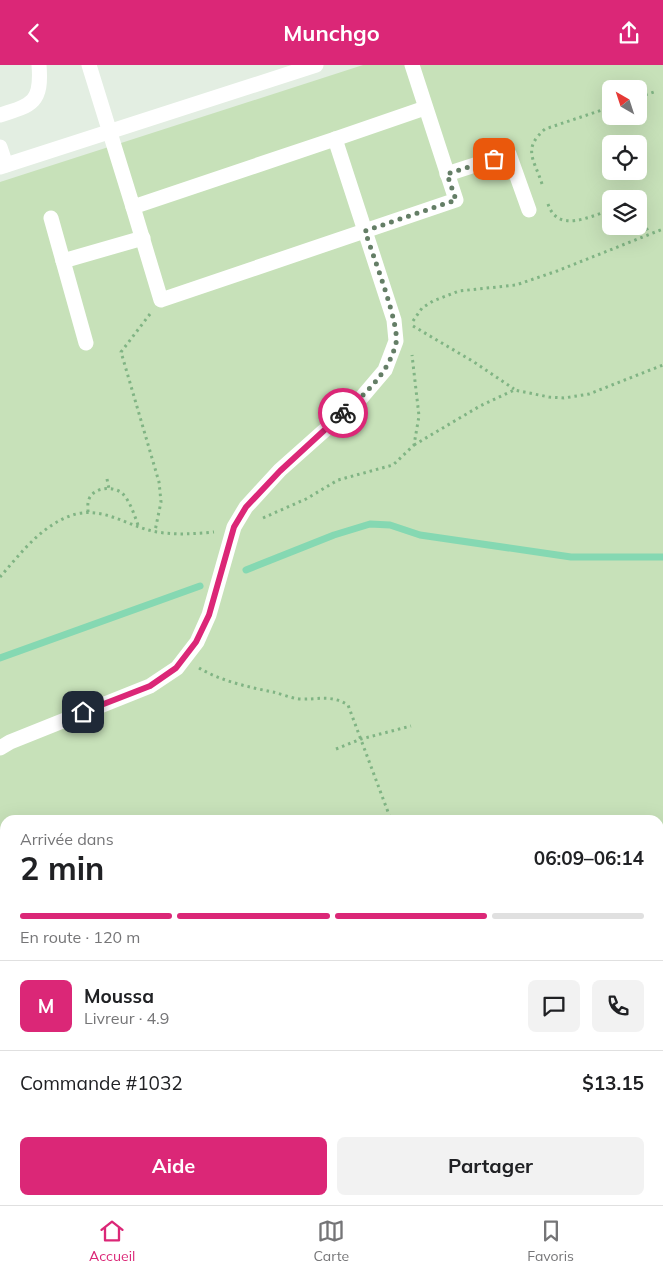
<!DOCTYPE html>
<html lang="fr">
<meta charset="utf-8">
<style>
body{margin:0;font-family:Mulish,sans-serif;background:#f2f2f2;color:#202124;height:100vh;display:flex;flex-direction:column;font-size:19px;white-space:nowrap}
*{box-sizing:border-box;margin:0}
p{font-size:16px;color:#757577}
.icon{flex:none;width:28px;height:28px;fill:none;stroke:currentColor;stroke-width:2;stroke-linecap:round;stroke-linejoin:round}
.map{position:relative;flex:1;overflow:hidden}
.panel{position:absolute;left:0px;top:750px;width:664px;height:390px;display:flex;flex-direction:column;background:#fff;border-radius:15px 15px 0 0;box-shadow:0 5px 20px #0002}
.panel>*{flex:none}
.needle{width:32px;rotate:321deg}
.buttons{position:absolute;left:602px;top:15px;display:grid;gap:10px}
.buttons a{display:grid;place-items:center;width:45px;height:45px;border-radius:8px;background:#fff;box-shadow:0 5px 20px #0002;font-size:25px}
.pin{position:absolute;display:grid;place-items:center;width:42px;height:42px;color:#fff;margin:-21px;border-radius:10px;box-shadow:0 2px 8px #0006}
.courier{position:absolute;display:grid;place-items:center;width:50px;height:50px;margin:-25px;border:4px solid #db2777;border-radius:50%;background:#fff;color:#222;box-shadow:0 1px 6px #0007}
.summary em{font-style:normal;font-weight:700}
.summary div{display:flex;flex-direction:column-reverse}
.summary{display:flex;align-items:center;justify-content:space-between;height:85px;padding:0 20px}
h1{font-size:32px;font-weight:700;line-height:38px}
.bar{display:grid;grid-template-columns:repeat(4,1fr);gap:8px 5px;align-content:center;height:60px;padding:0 20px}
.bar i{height:6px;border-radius:4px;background:#e0e0e0}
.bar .active{background:#db2777}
.bar p{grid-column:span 4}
.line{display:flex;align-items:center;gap:12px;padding:0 20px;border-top:1px solid #e0e0e0}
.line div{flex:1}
.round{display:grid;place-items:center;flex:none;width:52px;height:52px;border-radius:8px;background:#f2f2f2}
.button{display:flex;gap:10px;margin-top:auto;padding:10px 20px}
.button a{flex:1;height:58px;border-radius:8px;background:#db2777;color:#fff;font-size:20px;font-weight:700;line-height:58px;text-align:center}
.button a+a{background:#f2f2f2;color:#202124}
header{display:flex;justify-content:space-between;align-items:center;height:65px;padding:0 20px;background:#db2777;color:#fff;font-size:22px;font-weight:700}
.dock{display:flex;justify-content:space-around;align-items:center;height:70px;border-top:1px solid #e0e0e0;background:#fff;font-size:14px;color:#757577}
.dock a{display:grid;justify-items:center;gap:2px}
.dock .active{color:#db2777}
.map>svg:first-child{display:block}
.green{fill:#c7e1b9;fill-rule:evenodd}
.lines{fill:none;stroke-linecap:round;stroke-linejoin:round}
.stream{stroke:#85d8b2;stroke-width:7}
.path{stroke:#80b484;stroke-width:3;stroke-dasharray:2.5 4;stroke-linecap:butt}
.minor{stroke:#fff;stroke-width:15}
.done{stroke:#647e66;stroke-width:5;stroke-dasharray:0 9}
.route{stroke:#db2777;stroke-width:6}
</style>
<header><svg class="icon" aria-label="back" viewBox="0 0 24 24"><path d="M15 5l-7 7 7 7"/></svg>Munchgo<svg class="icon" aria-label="share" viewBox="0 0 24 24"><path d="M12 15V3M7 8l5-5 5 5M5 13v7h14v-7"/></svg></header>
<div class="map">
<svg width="663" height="1140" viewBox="0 0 663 1140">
<rect width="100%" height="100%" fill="#e3eee2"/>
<path class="green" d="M363 0H663V981L659 983V755H5V1135H265L252 1140H0V117ZM611 24H639V51H611ZM611 79H639V106H611ZM611 134H639V161H611Z"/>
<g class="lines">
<g class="stream">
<path d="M246 505 334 470 370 459 390 460 420 470 571 492H663"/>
<path d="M0 593 200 521"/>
</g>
<g class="path">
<path d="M639 32 657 26"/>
<path d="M542 119C534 94 522 84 545 64L611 42"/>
<path d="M548 139C558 169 590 151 611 145"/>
<path d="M639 145 649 169"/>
<path d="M150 249 121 287 159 417 161 437 155 466"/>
<path d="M413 256 422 243 433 236 459 226 516 220 557 206 663 164"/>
<path d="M413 261 474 297 514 324"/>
<path d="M414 380 480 341 514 325 549 332 564 333 589 329 663 300"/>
<path d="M107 414 109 424"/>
<path d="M88 447C88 442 87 437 90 432 96 422 113 421 122 428 130 436 134 449 138 460"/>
<path d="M263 453 306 434 338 415 393 400 414 380 419 351 412 290"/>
<path d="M0 512C21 488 43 458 76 449 105 442 129 462 157 467 176 470 194 469 214 467"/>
<path d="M199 603C221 616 248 622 273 627 281 629 291 633 299 634 318 635 330 629 348 640L391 755"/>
<path d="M336 684 361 674 411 661"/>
</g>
<g class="minor">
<path d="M0 50C33 40 42 37 39 0"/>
<path d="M335 74 425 43"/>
<path d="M0 82 6 100"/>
<path d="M0 102 316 0"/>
<path d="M447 109 509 89 529 145"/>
<path d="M133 142 161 235 456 135 412 0"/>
<path d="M51 153 86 278"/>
<path d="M63 196 143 173"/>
<path d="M0 683 10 677 150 621 177 603 197 577 209 550 234 462 246 442 280 405 362 332 385 305 396 276 394 255 335 74 133 142 89 0"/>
</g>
</g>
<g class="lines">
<path class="done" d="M343 348C365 329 389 308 396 278 400 260 372 188 365 166L456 135 447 109 494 94"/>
<path class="route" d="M83 647 150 621 176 603 196 577 209 550 234 462 246 442 280 406 343 348"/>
</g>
</svg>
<div class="buttons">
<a><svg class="needle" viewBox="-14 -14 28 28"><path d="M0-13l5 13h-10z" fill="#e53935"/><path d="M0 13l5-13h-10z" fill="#757577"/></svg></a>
<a><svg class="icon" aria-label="locate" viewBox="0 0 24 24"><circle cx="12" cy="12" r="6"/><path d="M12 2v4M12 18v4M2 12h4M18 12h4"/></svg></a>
<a><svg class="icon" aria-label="layers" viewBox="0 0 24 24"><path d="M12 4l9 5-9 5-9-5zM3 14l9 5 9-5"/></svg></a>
</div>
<div class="pin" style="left:494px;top:94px;background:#ea580c"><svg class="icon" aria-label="bag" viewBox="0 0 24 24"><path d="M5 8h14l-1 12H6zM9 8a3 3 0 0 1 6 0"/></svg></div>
<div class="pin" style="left:83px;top:647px;background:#1f2937"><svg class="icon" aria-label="home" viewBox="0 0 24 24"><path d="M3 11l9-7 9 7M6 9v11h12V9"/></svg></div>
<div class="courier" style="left:343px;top:348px"><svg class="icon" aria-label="bike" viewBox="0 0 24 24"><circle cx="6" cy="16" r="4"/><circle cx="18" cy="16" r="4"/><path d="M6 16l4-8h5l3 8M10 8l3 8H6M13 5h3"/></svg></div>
<section class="panel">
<div class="summary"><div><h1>2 min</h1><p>Arrivée dans</p></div><em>06:09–06:14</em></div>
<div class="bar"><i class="active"></i><i class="active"></i><i class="active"></i><i></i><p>En route · 120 m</p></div>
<div class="line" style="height:90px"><b class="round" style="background:#db2777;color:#fff">M</b><div><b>Moussa</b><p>Livreur · 4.9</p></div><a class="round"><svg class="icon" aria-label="chat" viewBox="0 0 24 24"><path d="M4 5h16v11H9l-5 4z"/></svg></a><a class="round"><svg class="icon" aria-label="phone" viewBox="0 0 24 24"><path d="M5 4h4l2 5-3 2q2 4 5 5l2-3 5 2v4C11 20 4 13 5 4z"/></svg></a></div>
<div class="line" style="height:65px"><div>Commande #1032</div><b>$13.15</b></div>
<div class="button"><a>Aide</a><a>Partager</a></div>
</section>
</div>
<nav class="dock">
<a class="active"><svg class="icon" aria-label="home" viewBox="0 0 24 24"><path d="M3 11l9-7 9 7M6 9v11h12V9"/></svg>Accueil</a>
<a><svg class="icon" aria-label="map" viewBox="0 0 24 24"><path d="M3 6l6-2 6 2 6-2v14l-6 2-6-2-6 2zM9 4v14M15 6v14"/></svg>Carte</a>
<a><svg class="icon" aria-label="saved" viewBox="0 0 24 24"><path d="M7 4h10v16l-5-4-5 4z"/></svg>Favoris</a>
</nav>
